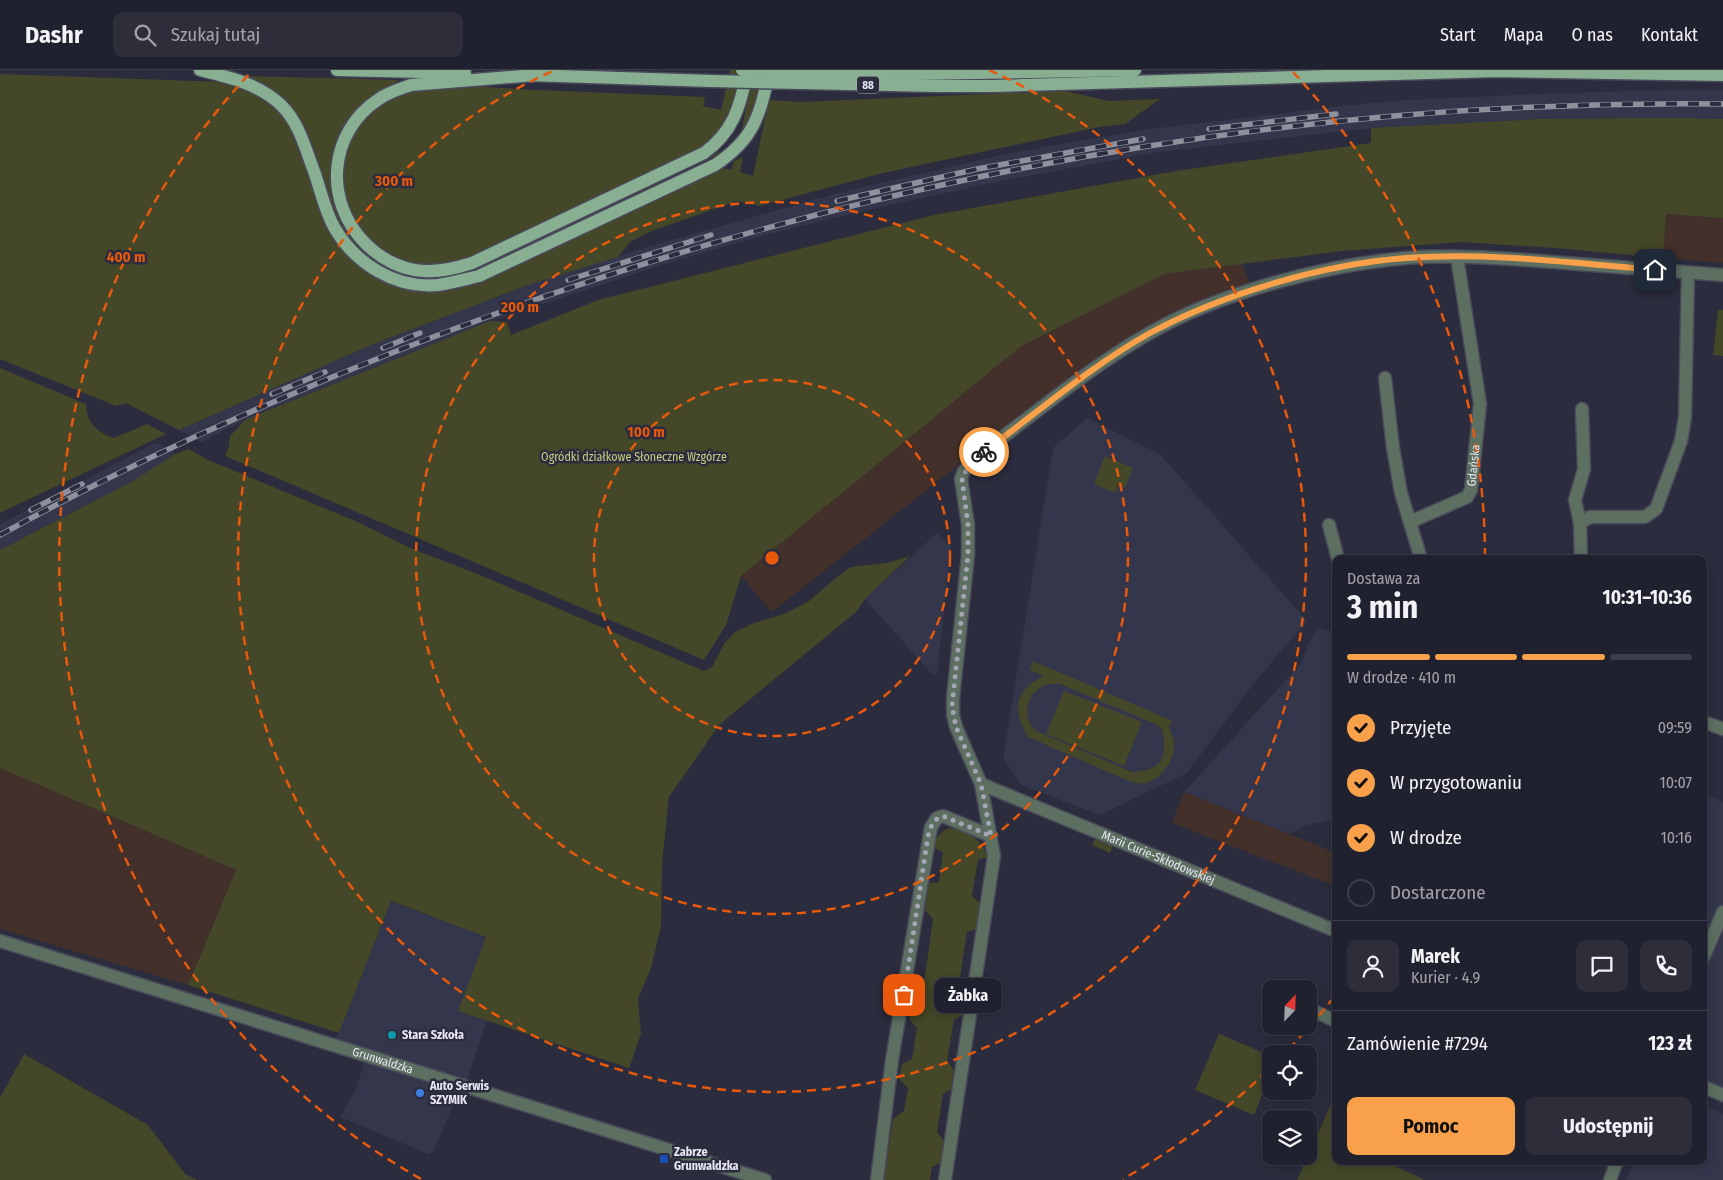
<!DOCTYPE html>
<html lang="pl">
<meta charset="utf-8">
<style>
body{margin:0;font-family:"Fira Sans Condensed",sans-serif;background:#2d2e3a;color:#f1f3f6;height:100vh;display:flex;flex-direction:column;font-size:19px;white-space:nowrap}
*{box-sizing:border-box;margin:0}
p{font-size:16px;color:#a2a3aa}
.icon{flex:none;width:28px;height:28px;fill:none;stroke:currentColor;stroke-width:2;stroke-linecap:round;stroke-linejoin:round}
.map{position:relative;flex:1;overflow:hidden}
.details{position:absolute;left:1332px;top:485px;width:375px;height:610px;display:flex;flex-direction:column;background:#20212e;border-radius:10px;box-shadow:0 2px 12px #0003,0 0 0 1px #3d3e4a}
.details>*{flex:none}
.needle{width:32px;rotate:23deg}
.controls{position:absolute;left:1262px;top:910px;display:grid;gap:10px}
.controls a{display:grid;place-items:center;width:55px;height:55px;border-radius:10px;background:#20212e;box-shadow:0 2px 12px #0003,0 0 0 1px #3d3e4a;font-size:25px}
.pin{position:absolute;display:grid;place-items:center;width:42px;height:42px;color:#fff;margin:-21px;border-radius:10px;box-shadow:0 2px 8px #0006}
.courier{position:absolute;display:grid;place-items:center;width:50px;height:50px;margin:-25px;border:4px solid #f8a14a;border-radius:50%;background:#fff;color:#222;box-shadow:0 1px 6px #0007}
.bubble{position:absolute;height:35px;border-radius:10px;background:#20212e;box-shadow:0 2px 12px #0003,0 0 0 1px #3d3e4a;font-size:16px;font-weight:700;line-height:35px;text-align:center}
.summary em{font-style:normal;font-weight:700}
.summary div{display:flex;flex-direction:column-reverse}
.summary{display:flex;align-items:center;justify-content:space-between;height:85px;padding:0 15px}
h1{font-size:32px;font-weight:700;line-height:38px}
.bar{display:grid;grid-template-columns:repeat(4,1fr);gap:8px 5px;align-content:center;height:60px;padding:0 15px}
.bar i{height:6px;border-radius:4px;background:#3d3e4a}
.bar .selected{background:#f8a14a}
.bar p{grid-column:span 4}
.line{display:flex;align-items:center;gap:12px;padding:0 15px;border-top:1px solid #3d3e4a}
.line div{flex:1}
.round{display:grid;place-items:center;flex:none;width:52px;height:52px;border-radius:10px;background:#2d2e3a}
ol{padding:0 15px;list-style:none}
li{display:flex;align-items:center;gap:15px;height:55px}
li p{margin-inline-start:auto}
li .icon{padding:5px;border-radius:50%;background:#f8a14a;color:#111;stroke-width:4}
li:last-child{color:#a2a3aa}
li i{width:28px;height:28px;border:2px solid #3d3e4a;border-radius:50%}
.primary-button{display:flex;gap:10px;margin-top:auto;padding:10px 15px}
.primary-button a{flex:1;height:58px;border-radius:10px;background:#f8a14a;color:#111;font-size:20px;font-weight:700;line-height:58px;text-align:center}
.primary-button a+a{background:#2d2e3a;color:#f1f3f6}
header{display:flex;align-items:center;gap:30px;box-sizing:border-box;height:70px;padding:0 25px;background:#20212e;border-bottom:1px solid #3d3e4a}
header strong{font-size:24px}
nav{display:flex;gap:28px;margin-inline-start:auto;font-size:18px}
.search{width:350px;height:45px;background:#2d2e3a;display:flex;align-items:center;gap:12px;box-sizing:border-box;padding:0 18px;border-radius:10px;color:#a2a3aa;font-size:19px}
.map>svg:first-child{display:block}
.built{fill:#34364b}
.industrial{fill:#43302a}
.green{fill:#454729;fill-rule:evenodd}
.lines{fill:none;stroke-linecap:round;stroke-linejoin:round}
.minor-casing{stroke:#494a5a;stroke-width:15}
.major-casing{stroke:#494a5a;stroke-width:15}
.minor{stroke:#5c6f61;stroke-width:12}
.major{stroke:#89af93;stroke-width:12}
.rail-casing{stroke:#8f909e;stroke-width:5.5}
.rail{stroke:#2b2c3d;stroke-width:4;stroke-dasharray:11;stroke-linecap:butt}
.major-bridge-casing{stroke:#494a5a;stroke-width:15;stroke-linecap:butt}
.major-bridge{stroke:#89af93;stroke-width:12}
.done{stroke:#a5a6b3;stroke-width:5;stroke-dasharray:0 9}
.route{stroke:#f8a14a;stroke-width:6}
.ring{fill:none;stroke:#e8590c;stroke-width:2.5;stroke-dasharray:9 6}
.culture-dot{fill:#0f9aa8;stroke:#2b2c3d;stroke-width:2}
.shop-dot{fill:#3f7fe0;stroke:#2b2c3d;stroke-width:2}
.transit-dot{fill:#1a4fb4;stroke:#2b2c3d;stroke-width:2}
.labels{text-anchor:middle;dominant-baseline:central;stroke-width:5;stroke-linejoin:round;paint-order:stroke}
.shield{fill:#2b2c3d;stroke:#afb0bc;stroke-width:1}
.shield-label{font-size:11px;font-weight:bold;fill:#e7e8f3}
.park-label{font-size:12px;fill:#c9ce82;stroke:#2b2c3d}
.street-label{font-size:12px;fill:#e7e8f3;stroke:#2b2c3d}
.poi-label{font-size:12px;font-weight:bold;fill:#e7e8f3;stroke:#2b2c3d;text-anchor:start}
.centre{fill:#e8590c;stroke:#2b2c3d;stroke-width:2.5}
.ring-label{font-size:15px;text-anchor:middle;font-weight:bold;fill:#e8590c;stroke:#2b2c3d;stroke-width:5;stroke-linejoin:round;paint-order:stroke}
</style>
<header>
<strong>Dashr</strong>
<div class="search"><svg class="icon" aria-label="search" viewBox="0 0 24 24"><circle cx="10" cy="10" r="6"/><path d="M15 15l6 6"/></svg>Szukaj tutaj</div>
<nav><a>Start</a><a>Mapa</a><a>O nas</a><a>Kontakt</a></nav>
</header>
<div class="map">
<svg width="1723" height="1110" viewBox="0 0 1723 1110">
<rect width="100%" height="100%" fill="#2b2c3d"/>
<g class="built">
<path d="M1662 20H1723V49H1538L1371 58 1152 83 1012 109 912 130 846 145 754 168 662 195 490 251 245 350 201 372 179 360 371 275 531 214 651 176 842 122 1010 83 1150 59 1351 35 1408 30 1535 24Z"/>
<path d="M1087 348 1160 384 1307 551 1255 612 1187 703 1100 745 1021 715 1003 689 1053 378Z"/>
<path d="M155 373 174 381 175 384 133 411 0 480V454Z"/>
<path d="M937 463 951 475 937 605H933L865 529Z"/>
<path d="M1318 558 1336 562V750L1306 755 1289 764 1184 722 1302 592 1309 572Z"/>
<path d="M1704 723 1723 732V1022L1704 1013Z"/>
<path d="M390 831 486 867 459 941 487 951 467 1011 336 970Z"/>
<path d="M364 992 459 1020 434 1081 428 1084 340 1047 356 1019Z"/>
<path d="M1704 1035 1723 1044V1110H1626L1634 1091H1704Z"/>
</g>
<g class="industrial">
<path d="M1666 144 1723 148V193L1663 188Z"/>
<path d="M1242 194 1250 214 1174 241 1070 307 772 542 741 506 1020 277 1164 204Z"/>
<path d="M0 698 236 800 188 915 0 859Z"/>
<path d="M1184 722 1336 783V816L1172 753Z"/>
</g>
<g class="green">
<path d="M730 0H742L729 45 718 64 700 79 470 188C454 193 435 198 418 196 386 192 350 158 344 127 337 88 354 44 391 28 431 10 494 18 538 20 593 22 649 25 705 27L703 36 721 40Z"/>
<path d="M754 0H762L753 43 740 67Z"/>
<path d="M0 4 223 12 245 18 263 27 283 45 301 78 327 152 345 182 362 197 419 220 452 219 488 207 720 97 731 100 734 91 743 87 740 102 753 106 769 30 801 32 1054 21H1065L1109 31 1160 29 1125 54 1099 57 883 103 759 136 737 131 649 162 630 172 618 187 531 214 371 275 179 360 126 333 116 336 0 289Z"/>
<path d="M249 6 399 10C391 18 376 22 367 29 335 55 321 104 337 142 349 168 369 192 397 201 405 203 468 200 476 197 503 187 529 172 555 160 609 134 664 108 719 82L721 83 475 200C422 220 369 205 340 155 325 130 322 99 310 73 305 63 283 29 275 22 267 16 258 11 249 6Z"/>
<path d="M1668 48 1723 49V148L1666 144 1663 188 1555 178 1461 172 1342 181 1164 204 1020 277 741 506 726 555 704 590 225 386 229 376 230 366 245 350 490 251 507 252 511 265 598 230 934 145 1176 101 1371 73V58L1538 49Z"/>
<path d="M1718 240H1723V286L1713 285Z"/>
<path d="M0 298 86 334C87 353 96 362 114 368L147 354 166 364 0 443Z"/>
<path d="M189 379 206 389 360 453 410 478 480 505 704 601 712 597 724 574 735 562 754 553 784 544 809 531 837 507 851 497 887 493 910 486 865 529 857 541 719 655 669 727 662 794 661 856 651 898 638 929 641 964 629 998 458 941 486 867 391 831 339 963 188 915 236 800 0 698V480L133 411 175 384Z"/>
<path d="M1105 386 1133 398 1125 418 1118 416 1115 423 1094 414Z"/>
<path d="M1033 591 1173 651 1169 657C1171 662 1173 667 1174 672 1176 689 1162 707 1147 713 1142 714 1136 713 1131 712L1028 667C1012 640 1014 620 1044 606L1030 600ZM1049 614H1060L1155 654 1162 659C1169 687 1161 701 1132 702L1036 661C1024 650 1024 630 1038 619 1041 617 1046 615 1049 614Z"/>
<path d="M1064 621 1142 652 1124 696 1046 664Z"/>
<path d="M949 758C967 759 982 770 988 787L978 790 972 826 981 834 977 859 967 862 959 914 967 921 964 944 954 950 947 991 955 1002 952 1019 943 1024 937 1062 944 1072 941 1093 932 1097 930 1110H884L893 1049 904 1041 908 1018 899 1009 902 994 912 989 917 958 909 949 913 921 924 913 933 849 925 840 929 813 939 812 943 782 934 778C935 768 939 763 949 758Z"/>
<path d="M1098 769 1113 775 1110 783 1092 775 1095 770Z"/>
<path d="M1219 964 1271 986V1003L1254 1045 1195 1020Z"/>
<path d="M24 984 148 1055 185 1104 197 1110H0V1028Z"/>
<path d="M1336 1023V1091H1384L1423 1109V1110H1297Z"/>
</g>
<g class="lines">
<defs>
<g id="minor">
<path d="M1385 308 1393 378 1401 423 1421 489"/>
<path id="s1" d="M1410 452 1467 427 1471 420 1480 334 1457 187"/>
<path d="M1580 453 1590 447H1645L1656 439 1681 371 1685 347 1688 203"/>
<path d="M1329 455 1338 489"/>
<path d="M1581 489 1580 453 1575 430 1584 399 1582 339"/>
<path d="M1704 652 1723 659"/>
<path id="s2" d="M981 714 1336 861"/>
<path id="s3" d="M0 871 765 1110"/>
<path d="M1704 886 1723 842"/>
<path d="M1269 922 1271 923"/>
<path d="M1309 939 1336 951"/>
<path d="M1704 1017 1723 1025"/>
<path d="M877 1110 892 990 931 757 937 748 943 746 991 766"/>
<path d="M945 1110 994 786 981 714 956 657 953 645V628L968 485V455L961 409 964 401 975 388C1032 346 1087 299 1148 264 1218 223 1325 195 1406 188 1459 184 1513 189 1566 193 1619 197 1671 201 1723 205"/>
<path d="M1610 1110 1617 1091"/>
</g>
<g id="major">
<path d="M200 0C229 7 260 14 282 36 300 54 306 81 315 104 321 122 325 141 334 157 355 194 396 219 438 215 452 213 466 209 479 206L715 95C754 69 759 47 769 4"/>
<path d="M337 0 465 3"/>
<path d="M803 2 916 4 1135 0"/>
<path d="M527 5 712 11"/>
<path d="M535 5 411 15C400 19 389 22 379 29 328 62 323 132 366 174 381 189 402 200 424 201 441 202 456 198 472 193L704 83C733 62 740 37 747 3"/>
<path d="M801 13 935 16H994L1495 1 1723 5"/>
</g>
</defs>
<use href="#minor" class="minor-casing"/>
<use href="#major" class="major-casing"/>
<use href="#minor" class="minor"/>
<use href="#major" class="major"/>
<defs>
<g id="rail">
<path d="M1209 59 1336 44"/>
<path d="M837 131 977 99 1143 69"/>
<path d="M568 210 711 165"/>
<path d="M383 278 420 263"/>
<path d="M272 324 325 302"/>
<path d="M31 440 82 414"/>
<path d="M0 465C89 416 182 371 276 331 731 133 1226 28 1723 34"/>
</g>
</defs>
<use href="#rail" class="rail-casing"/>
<use href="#rail" class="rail"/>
<defs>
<g id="major-bridge">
<path d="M742 0 803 2"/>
<path d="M712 11 801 13"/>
</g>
</defs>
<use href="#major-bridge" class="major-bridge-casing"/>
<use href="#major-bridge" class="major-bridge"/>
</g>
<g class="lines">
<path class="done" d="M904 925 928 766C931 756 933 749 943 746L991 766 981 714 956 657 952 636 968 485V455L962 409 969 394 984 382"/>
<path class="route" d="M984 382C1038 342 1091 296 1150 263 1222 224 1324 194 1406 188 1489 182 1573 193 1655 200"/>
</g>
<g class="ring">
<circle cx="772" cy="488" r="178"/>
<circle cx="772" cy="488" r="356"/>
<path d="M989 0A534 534 0 1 1 555 0"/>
<path d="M1334 927A713 713 0 0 1 1285 983M1267 1001A713 713 0 0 1 1123 1109M421 1109A713 713 0 0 1 251 2M1293 2A713 713 0 0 1 1485 488"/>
</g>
<circle class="culture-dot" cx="392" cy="965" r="5"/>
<circle class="shop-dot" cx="420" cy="1023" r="5"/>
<rect class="transit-dot" x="659" y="1084" width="10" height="10" rx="2.5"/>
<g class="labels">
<rect class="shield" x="857" y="6.5" width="22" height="17" rx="4"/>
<g class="shield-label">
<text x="868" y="15">88</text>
</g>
<g class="park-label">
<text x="634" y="387">Ogródki działkowe Słoneczne Wzgórze</text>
</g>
<g class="street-label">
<text stroke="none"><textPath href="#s1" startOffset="95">Gdańska</textPath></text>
<text stroke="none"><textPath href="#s2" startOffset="192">Marii Curie-Skłodowskiej</textPath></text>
<text stroke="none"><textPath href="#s3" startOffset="401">Grunwaldzka</textPath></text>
</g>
<g class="poi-label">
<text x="402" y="965">Stara Szkoła</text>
<text x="430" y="1016">Auto Serwis<tspan x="430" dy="14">SZYMIK</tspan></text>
<text x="674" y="1082">Zabrze<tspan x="674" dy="14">Grunwaldzka</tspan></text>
</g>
</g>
<circle cx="772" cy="488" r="8" class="centre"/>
<g class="ring-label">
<text x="394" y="116">300 m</text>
<text x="126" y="192">400 m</text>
<text x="520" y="242">200 m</text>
<text x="646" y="367">100 m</text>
</g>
</svg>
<div class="controls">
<a><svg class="needle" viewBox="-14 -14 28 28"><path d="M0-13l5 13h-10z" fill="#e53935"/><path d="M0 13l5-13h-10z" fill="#a2a3aa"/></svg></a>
<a><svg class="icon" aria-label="locate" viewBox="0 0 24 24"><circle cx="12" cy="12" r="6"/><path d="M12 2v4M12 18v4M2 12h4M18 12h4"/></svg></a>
<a><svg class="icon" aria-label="layers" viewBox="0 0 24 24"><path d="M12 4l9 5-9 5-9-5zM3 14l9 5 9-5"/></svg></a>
</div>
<div class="pin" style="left:904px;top:925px;background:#ea580c"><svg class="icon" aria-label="bag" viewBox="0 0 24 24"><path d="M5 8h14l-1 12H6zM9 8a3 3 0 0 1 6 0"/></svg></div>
<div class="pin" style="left:1655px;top:200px;background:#1f2937"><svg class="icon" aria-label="home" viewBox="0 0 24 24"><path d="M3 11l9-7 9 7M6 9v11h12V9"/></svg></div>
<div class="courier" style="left:984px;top:382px"><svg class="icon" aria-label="bike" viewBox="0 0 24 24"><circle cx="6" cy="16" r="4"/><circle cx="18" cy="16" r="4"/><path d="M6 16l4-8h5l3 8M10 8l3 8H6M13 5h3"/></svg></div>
<div class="bubble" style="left:934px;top:908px;width:68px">Żabka</div>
<section class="details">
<div class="summary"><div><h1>3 min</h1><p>Dostawa za</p></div><em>10:31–10:36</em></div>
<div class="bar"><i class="selected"></i><i class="selected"></i><i class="selected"></i><i></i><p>W drodze · 410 m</p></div>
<ol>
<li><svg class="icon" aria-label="check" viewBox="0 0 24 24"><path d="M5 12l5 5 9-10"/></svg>Przyjęte<p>09:59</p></li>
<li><svg class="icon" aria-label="check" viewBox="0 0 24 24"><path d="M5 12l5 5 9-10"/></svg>W przygotowaniu<p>10:07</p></li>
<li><svg class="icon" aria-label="check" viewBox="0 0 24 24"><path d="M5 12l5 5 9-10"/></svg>W drodze<p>10:16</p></li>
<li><i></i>Dostarczone</li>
</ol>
<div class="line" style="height:90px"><a class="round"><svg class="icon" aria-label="person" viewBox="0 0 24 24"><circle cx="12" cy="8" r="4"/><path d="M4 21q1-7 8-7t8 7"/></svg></a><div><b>Marek</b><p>Kurier · 4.9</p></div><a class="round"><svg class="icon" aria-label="chat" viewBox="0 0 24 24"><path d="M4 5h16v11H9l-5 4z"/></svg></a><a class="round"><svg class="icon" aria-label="phone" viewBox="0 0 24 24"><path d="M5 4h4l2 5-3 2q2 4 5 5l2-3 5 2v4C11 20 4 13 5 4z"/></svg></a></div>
<div class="line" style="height:65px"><div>Zamówienie #7294</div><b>123 zł</b></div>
<div class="primary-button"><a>Pomoc</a><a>Udostępnij</a></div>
</section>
</div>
